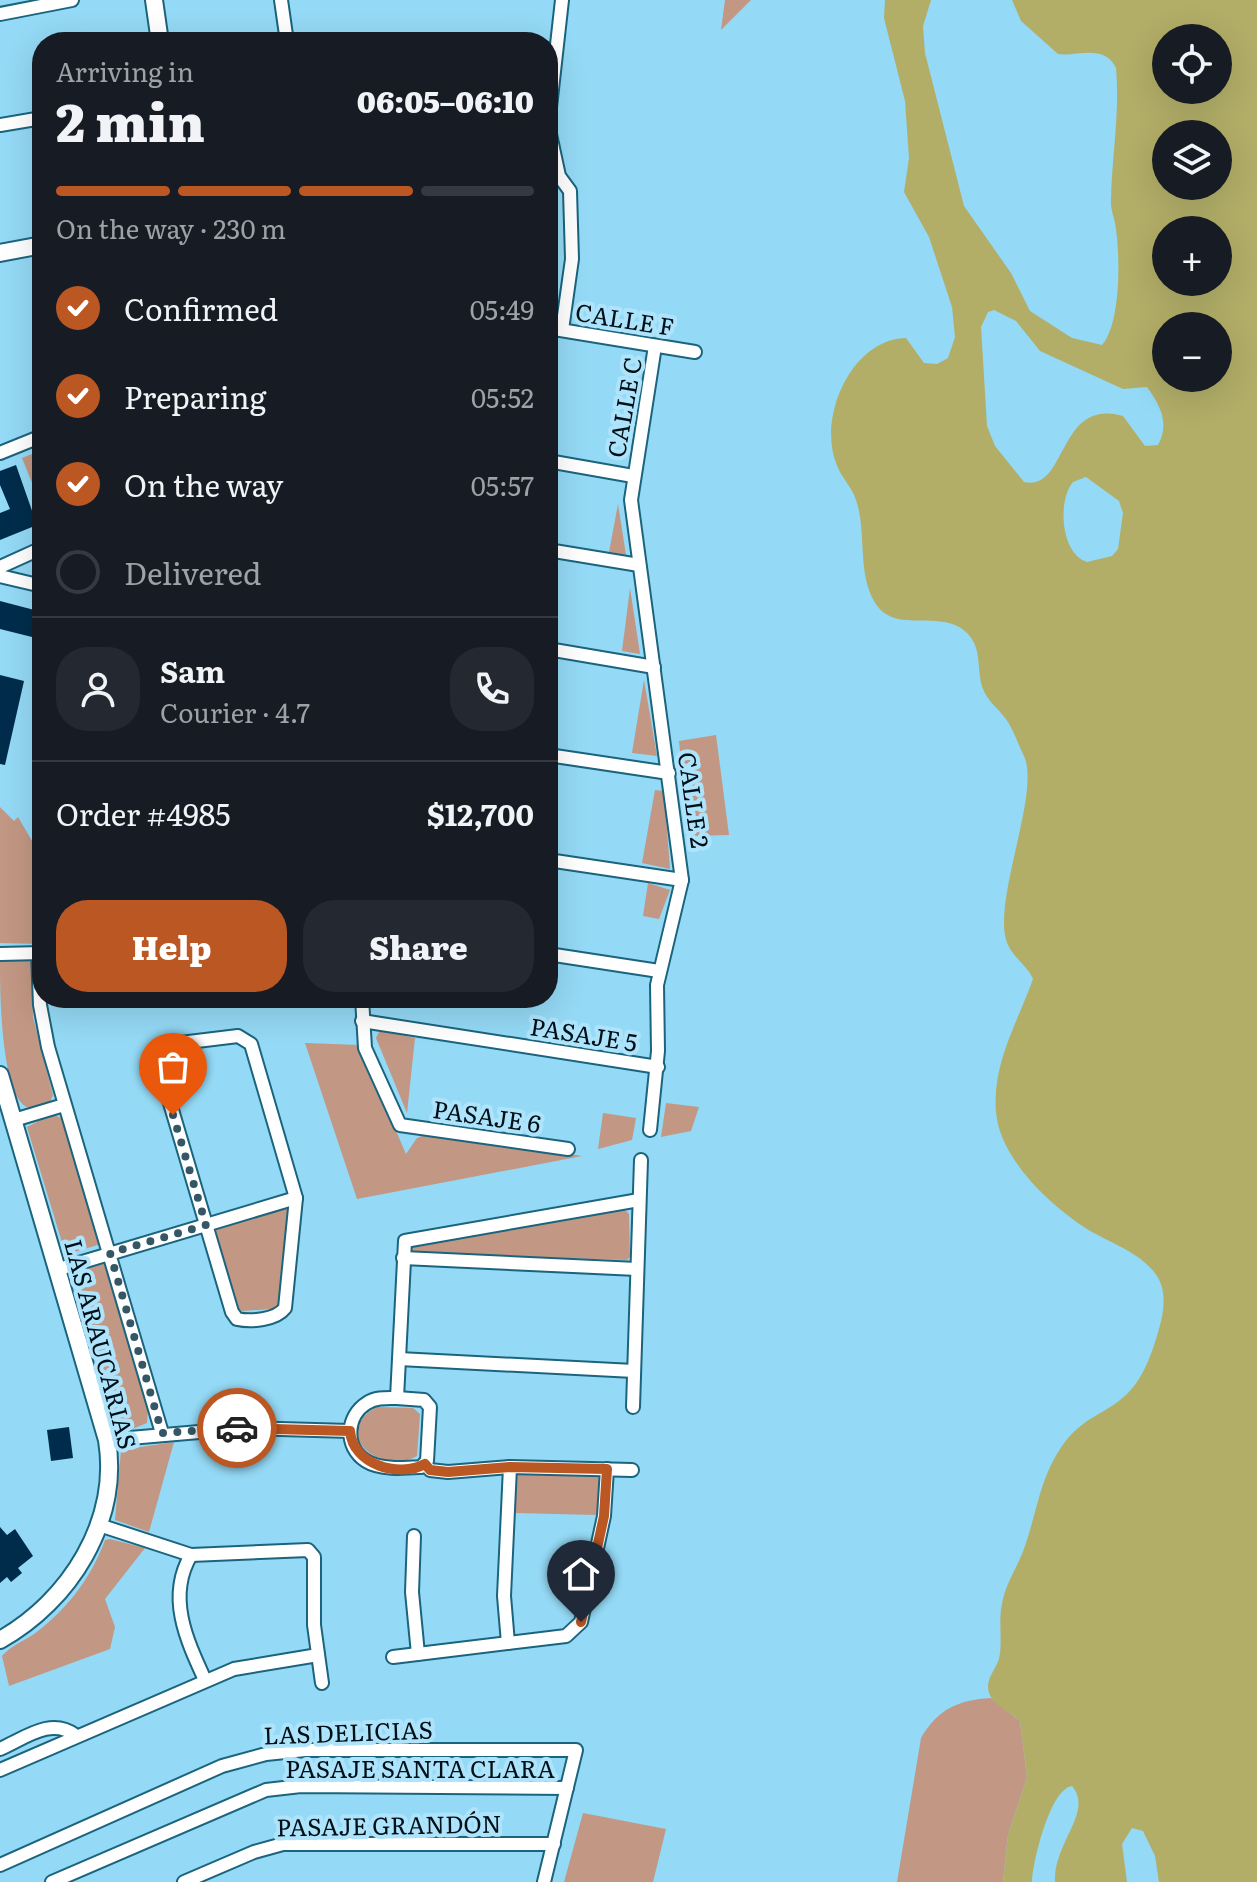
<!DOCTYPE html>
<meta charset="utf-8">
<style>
body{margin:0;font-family:Literata,serif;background:#242831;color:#f1f3f6;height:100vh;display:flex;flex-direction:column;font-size:30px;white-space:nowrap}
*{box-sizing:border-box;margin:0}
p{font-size:26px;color:#9ea1a6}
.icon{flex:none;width:44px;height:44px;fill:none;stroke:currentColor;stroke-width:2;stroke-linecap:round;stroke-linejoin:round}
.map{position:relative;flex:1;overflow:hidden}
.details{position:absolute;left:32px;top:32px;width:526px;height:976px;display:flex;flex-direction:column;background:#171b24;border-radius:32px;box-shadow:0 8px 32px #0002}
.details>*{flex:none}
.fabs{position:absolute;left:1152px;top:24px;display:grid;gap:16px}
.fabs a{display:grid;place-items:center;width:80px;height:80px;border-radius:50%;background:#171b24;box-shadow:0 8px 32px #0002;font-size:40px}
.pin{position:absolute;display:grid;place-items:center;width:68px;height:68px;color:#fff;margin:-82px -34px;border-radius:50% 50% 50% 0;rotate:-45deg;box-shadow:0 0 8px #0007}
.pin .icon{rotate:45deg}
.courier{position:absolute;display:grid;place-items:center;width:80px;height:80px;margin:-40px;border:6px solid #bb5722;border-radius:50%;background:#fff;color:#222;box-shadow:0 2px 10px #0007}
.overview em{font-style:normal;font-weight:800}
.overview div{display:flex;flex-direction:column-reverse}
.overview{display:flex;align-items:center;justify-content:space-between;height:136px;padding:0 24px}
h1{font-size:52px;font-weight:800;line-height:60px}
.bar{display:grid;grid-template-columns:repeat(4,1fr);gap:12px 8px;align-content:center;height:96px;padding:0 24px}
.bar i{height:10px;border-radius:6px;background:#363941}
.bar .active{background:#bb5722}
.bar p{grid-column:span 4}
.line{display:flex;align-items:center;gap:20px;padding:0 24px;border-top:2px solid #363941}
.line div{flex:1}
.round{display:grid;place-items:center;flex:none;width:84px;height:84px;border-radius:32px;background:#242831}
ol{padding:0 24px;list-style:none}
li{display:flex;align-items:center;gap:24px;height:88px}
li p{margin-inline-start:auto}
li .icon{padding:8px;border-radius:50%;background:#bb5722;color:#fff;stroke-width:4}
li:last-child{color:#9ea1a6}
li i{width:44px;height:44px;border:4px solid #363941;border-radius:50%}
.action{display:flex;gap:16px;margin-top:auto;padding:16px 24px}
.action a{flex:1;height:92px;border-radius:32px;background:#bb5722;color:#fff;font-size:32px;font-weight:800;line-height:92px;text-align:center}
.action a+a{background:#242831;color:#f1f3f6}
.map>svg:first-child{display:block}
.green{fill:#c29784}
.water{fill:#b2ae68;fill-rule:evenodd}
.building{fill:#002c4b}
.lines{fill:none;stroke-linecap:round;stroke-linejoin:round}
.minor-casing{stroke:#1b647d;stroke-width:16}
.tertiary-casing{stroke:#1b647d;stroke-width:20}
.minor{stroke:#fff;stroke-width:12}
.tertiary{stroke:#fff;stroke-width:16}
.done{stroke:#345665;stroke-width:8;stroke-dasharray:0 14.4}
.route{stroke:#bb5722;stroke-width:10}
.labels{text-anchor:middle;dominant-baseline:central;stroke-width:8;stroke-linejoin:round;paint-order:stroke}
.street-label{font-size:24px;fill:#001018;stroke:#aee4fb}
</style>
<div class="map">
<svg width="1257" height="1882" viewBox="0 0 1257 1882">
<rect width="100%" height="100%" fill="#94d9f5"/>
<g class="green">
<path d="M725 0H751L721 30Z"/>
<path d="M42 450V508L22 458Z"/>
<path d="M618 504 626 555 609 552Z"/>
<path d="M630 588 640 654 622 651Z"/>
<path d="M644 680 657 756 632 753Z"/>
<path d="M716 735 729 835 689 836 679 741Z"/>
<path d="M655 790 664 791 670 869 642 863Z"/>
<path d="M0 807 14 821 18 817 42 858V944L0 943Z"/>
<path d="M648 883 670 890 659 919 643 916Z"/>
<path d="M26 958 31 960 33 1017 53 1095 50 1102 29 1108C0 1100 0 987 0 960Z"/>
<path d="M380 1030 415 1038 407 1113 376 1038Z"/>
<path d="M305 1043 359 1045 406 1154 417 1138 429 1133 582 1156 357 1199Z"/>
<path d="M666 1103 699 1107 691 1131 661 1137Z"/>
<path d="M603 1113 636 1118 632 1140 598 1149Z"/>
<path d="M52 1114 61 1118 101 1244 68 1254 64 1249 27 1127Z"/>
<path d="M291 1205 279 1304 272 1309 242 1311 236 1306 215 1230Z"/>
<path d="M624 1209 629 1214 630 1257 627 1260 416 1254 410 1248 416 1243Z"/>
<path d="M101 1263 106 1265 148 1409 147 1423 127 1431 113 1427 105 1414 111 1412 75 1282 71 1283 70 1278 75 1270Z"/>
<path d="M377 1407 413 1408 420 1414 417 1456C381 1477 328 1433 377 1407Z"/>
<path d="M174 1442 149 1532 115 1520 121 1450Z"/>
<path d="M521 1473 597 1476 600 1481 597 1515 515 1513 516 1476Z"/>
<path d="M110 1539 145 1548 105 1599 115 1627 110 1649 9 1686 2 1656C11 1645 27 1640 38 1631 69 1607 92 1576 105 1540Z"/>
<path d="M991 1698 1020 1721 1027 1777 1008 1835 1003 1882H897L921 1738C938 1709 958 1700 991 1698Z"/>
<path d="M583 1813 666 1829 653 1882H564Z"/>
</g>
<path class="water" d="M885 0H931L923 26 925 53 964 206 1011 273 1030 311 1072 338 1102 345C1121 323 1120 258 1116 229 1115 219 1110 209 1111 199 1112 155 1120 112 1116 68 1104 43 1077 57 1058 54L1021 21 1012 0H1257V1882H1159L1155 1856 1143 1831 1132 1828 1122 1844 1127 1882H1055C1053 1843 1094 1812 1072 1786 1050 1789 1033 1861 1032 1882H1003L1008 1835 1027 1777 1020 1721C1009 1710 989 1705 988 1687 988 1676 996 1669 999 1659 1003 1641 998 1622 1002 1604 1005 1585 1015 1571 1022 1554 1036 1519 1039 1478 1062 1446 1084 1415 1104 1416 1127 1394 1144 1378 1153 1350 1159 1329 1164 1312 1167 1292 1157 1276 1142 1253 1110 1243 1087 1229 1050 1205 1000 1159 996 1112 992 1063 1017 1024 1033 979 1026 963 1008 955 1005 935 997 889 1040 791 1024 756 1018 744 1013 728 1005 718 998 708 988 702 983 689 976 670 983 649 967 633 942 607 894 637 874 601 857 571 867 532 856 500 852 487 840 476 836 463 818 416 852 339 906 338L924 363 937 364 948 358 955 337 952 307 929 237 904 192 909 158 905 101 884 18ZM1166 38H1218V90H1166ZM1166 134H1218V186H1166ZM1166 230H1218V282H1166ZM994 310 1016 321 1040 351 1123 389 1147 387C1160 405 1170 423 1158 445L1145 446 1123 416C1057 397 1068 492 1024 482L995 446 987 426 981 327 988 312ZM1166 326H1218V378H1166ZM1086 477 1119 501 1123 513 1118 549 1112 556 1087 562C1061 554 1057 501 1073 482Z"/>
<g class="building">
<path d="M16 465 37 525 0 540V513L10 509 0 485V471Z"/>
<path d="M0 601 42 612 40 639 0 629Z"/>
<path d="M0 675 24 681 5 765 0 764Z"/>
<path d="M69 1427 73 1458 51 1461 47 1430Z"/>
<path d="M0 1527 7 1535 15 1529 33 1556 18 1568 22 1573 11 1582 7 1577 0 1583Z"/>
</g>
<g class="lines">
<defs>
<g id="minor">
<path d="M281 0 287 42"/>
<path d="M0 14 72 0"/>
<path d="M0 125 42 118"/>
<path d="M548 328 695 352"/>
<path d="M562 330 572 259 570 191 559 176 548 125 562 0"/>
<path d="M0 453 42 436"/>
<path d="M548 461 633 476"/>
<path d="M548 550 639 565"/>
<path d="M0 567 42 548"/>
<path d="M0 576 42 586"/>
<path d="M548 649 654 667"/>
<path d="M548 755 669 773"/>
<path d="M548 860 682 880"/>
<path d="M38 953 40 1005 48 1047 162 1433"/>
<path d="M0 954 42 953"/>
<path d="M548 954 659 971"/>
<path d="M362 998 365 1048 400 1125 568 1149"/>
<path d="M362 1021 658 1067"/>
<path d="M238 1036 251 1044 296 1198 285 1308C276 1320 251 1322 237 1319L232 1312 156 1056 164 1045Z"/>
<path d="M14 1120 64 1105"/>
<path d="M650 1130 658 1051 657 985 682 880 631 500 655 346"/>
<path d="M403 1258 637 1269"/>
<path d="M59 1269 296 1198"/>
<path d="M399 1359 634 1371"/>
<path d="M397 1398 405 1241 639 1200"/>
<path d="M397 1398 424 1400 430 1407 427 1461 421 1467C405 1468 380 1470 366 1461 344 1447 346 1416 367 1403 376 1397 387 1398 397 1398Z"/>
<path d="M633 1407 641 1160"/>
<path d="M107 1440 245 1428 350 1431"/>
<path d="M425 1464 430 1470 448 1472 510 1467 632 1470"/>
<path d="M99 1525 191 1555 308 1550 314 1557V1625L322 1683"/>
<path d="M414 1536 412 1592 418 1654"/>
<path d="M191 1555C166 1597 187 1641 205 1680"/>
<path d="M508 1643 504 1596 510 1467"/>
<path d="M393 1657 566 1636 581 1622 604 1516 607 1469"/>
<path d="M0 1749C25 1738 51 1717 75 1735"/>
<path d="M0 1770 234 1669 318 1655"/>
<path d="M0 1865 222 1766 266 1754 305 1750H576L544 1882"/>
<path d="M52 1882 266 1790 301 1786 567 1788"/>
<path d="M184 1882 254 1852 283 1844H554"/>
</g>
<g id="tertiary">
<path d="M154 0 160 42"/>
<path d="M0 253 42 245"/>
<path d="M0 1075 107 1440C120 1521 70 1601 0 1640"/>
</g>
</defs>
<use href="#minor" class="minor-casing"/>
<use href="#tertiary" class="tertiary-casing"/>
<use href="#minor" class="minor"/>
<use href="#tertiary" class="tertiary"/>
</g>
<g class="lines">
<path class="done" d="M173 1115 206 1225 110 1253 162 1433 237 1428"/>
<path class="route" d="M237 1428 350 1431C353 1465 399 1478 425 1464L430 1470 448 1472 510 1467 607 1469 604 1516 581 1622"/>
</g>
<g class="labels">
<g class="street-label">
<text transform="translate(625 318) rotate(9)">CALLE F</text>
<text transform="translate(623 407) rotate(-80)">CALLE C</text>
<text transform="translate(695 800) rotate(82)">CALLE 2</text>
<text transform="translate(584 1033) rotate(9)">PASAJE 5</text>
<text transform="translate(487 1115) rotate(8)">PASAJE 6</text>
<text transform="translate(102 1344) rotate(75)">LAS ARAUCARIAS</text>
<text transform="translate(348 1731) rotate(-2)">LAS DELICIAS</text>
<text x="420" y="1767">PASAJE SANTA CLARA</text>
<text transform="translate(389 1824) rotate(-1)">PASAJE GRANDÓN</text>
</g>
</g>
</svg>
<div class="fabs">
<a><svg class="icon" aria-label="locate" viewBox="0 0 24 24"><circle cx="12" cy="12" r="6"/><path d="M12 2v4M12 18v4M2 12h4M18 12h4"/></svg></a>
<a><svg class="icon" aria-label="layers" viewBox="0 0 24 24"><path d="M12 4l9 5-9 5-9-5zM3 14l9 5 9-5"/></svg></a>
<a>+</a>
<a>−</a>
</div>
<div class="pin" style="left:173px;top:1115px;background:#ea580c"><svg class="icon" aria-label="bag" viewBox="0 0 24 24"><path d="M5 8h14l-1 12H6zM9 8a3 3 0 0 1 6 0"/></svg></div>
<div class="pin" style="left:581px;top:1622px;background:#1f2937"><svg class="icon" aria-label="home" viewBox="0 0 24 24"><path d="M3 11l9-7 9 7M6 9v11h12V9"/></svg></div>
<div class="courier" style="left:237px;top:1428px"><svg class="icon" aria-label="car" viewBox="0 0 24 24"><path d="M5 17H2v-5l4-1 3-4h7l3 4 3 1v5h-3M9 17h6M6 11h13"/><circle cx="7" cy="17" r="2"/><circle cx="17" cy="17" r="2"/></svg></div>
<section class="details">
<div class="overview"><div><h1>2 min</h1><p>Arriving in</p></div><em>06:05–06:10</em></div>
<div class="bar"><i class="active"></i><i class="active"></i><i class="active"></i><i></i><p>On the way · 230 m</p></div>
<ol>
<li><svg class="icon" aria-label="check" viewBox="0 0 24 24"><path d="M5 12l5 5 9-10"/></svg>Confirmed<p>05:49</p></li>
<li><svg class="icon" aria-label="check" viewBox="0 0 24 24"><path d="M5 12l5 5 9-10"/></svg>Preparing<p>05:52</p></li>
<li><svg class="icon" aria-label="check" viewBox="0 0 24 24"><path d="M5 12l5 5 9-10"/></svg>On the way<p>05:57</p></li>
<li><i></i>Delivered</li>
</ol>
<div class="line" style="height:144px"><a class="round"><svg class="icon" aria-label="person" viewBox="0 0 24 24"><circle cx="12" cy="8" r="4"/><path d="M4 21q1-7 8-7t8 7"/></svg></a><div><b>Sam</b><p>Courier · 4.7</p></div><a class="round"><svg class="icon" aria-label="phone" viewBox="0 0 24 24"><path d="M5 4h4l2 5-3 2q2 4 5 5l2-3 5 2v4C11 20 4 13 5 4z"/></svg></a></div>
<div class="line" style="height:104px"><div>Order #4985</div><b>$12,700</b></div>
<div class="action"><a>Help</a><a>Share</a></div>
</section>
</div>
